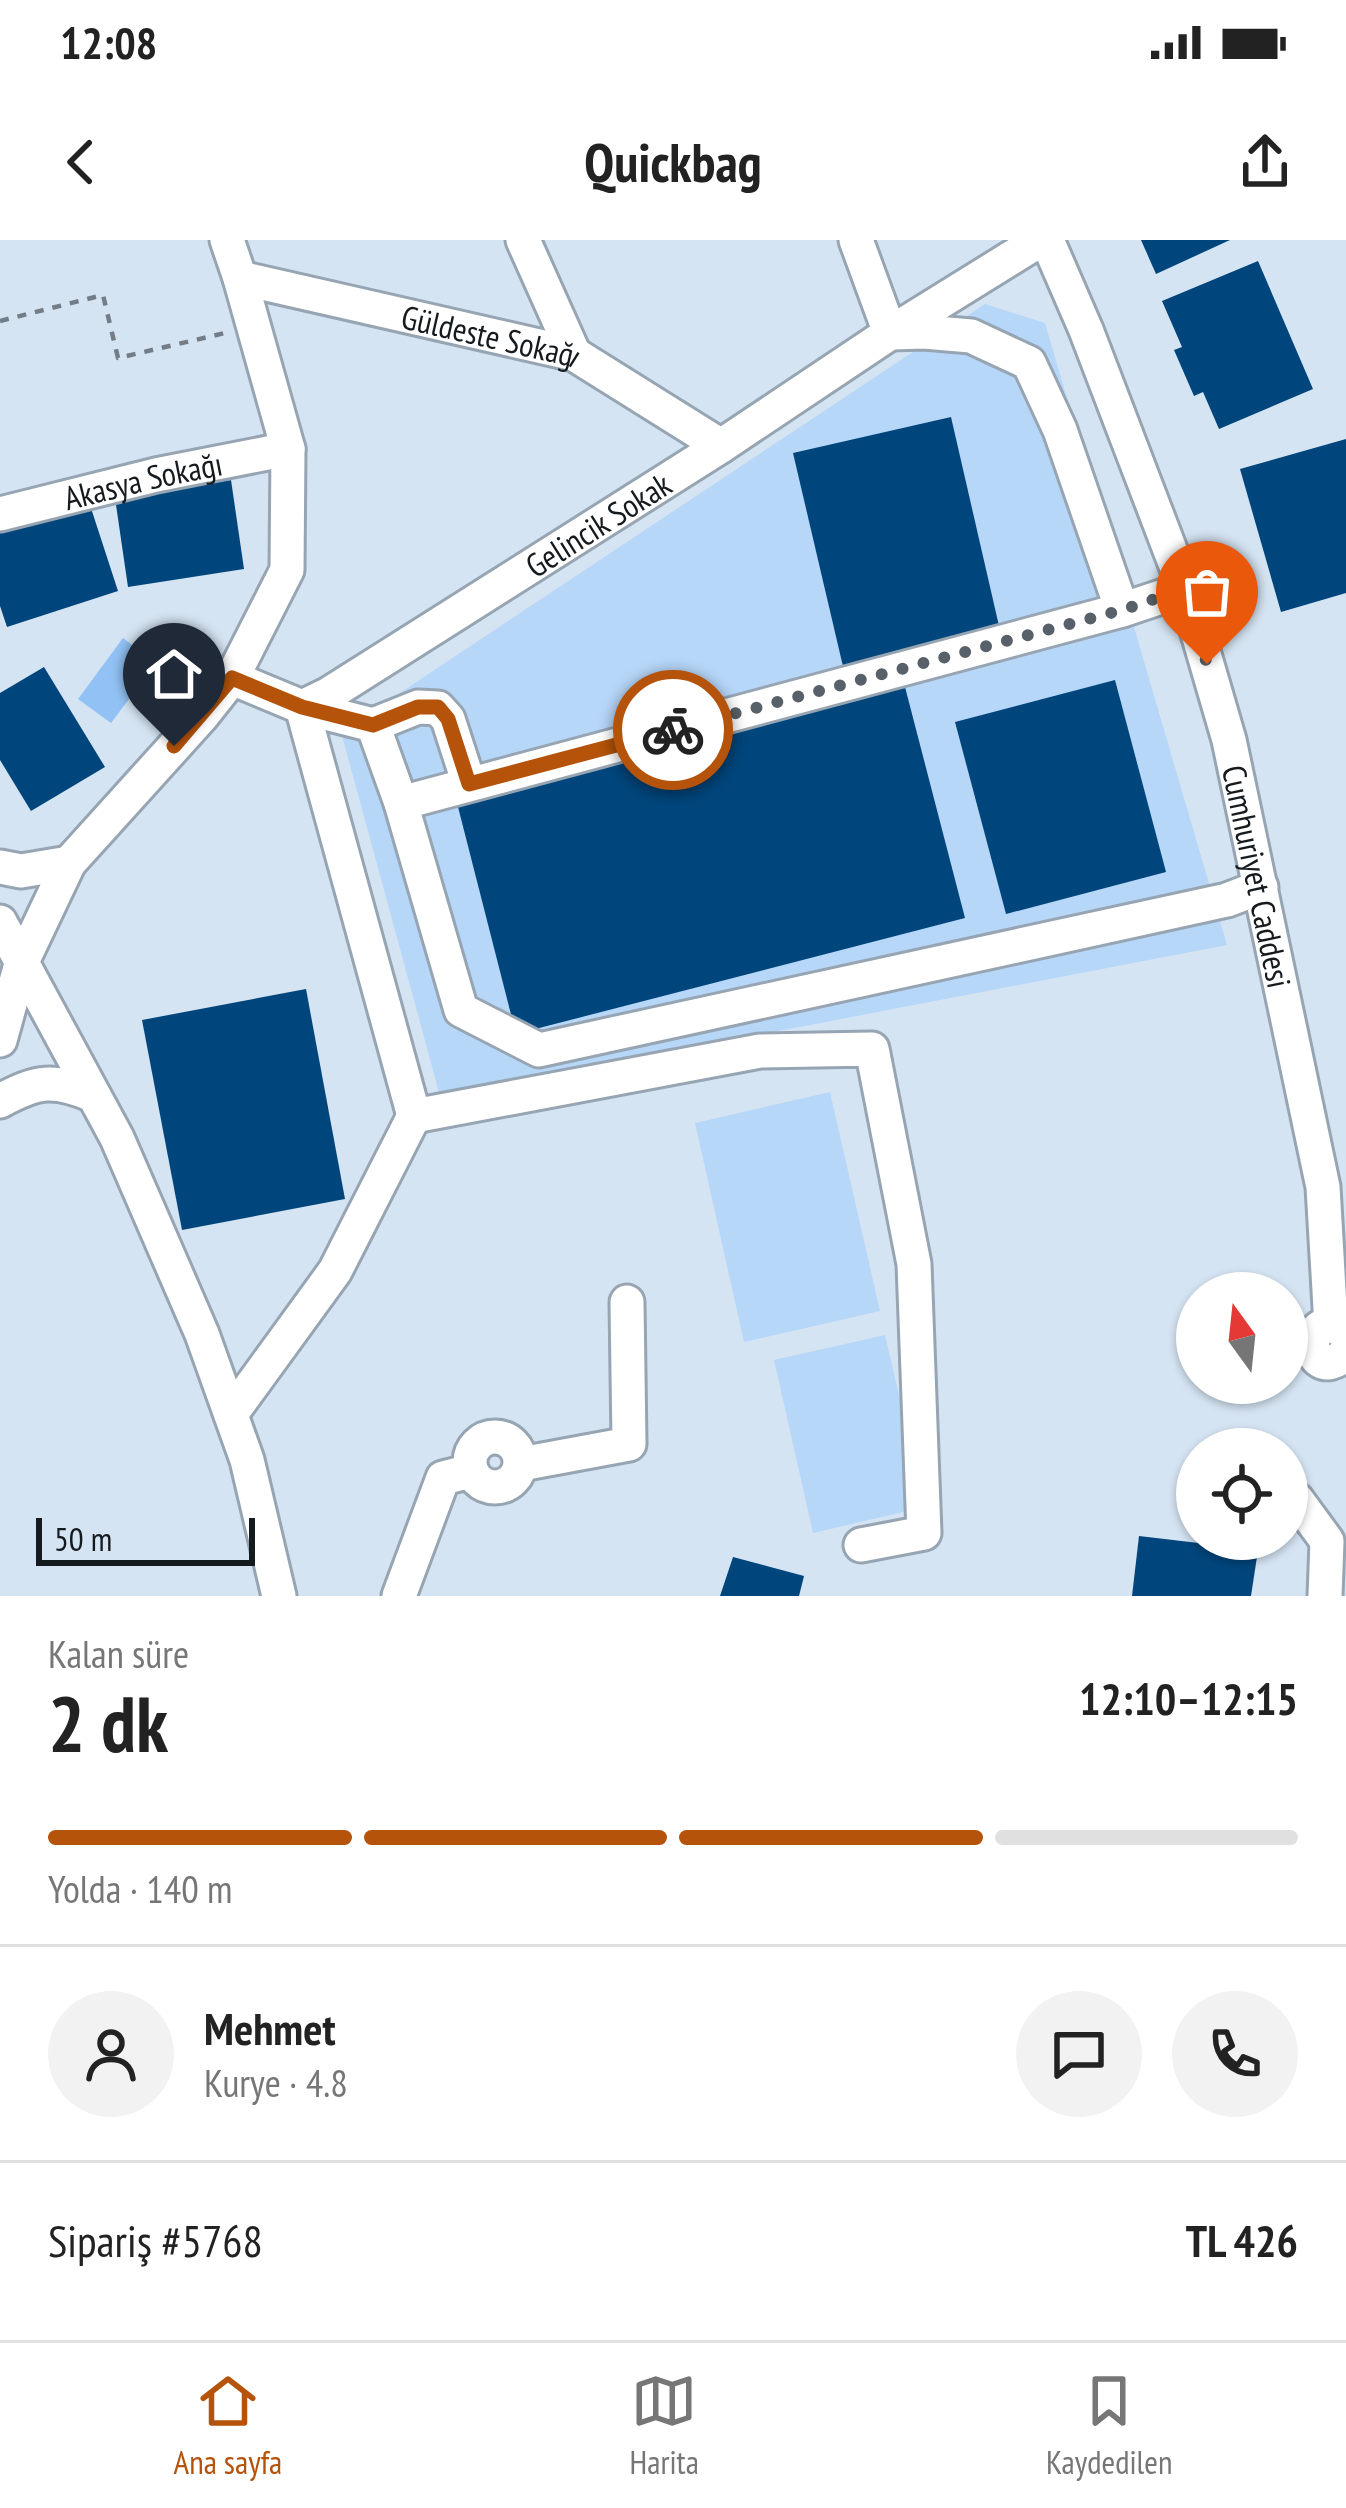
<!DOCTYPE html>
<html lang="tr">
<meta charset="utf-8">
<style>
body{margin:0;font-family:"PT Sans Narrow",sans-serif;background:#f2f2f2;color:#222;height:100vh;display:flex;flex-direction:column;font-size:45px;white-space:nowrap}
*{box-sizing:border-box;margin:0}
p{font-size:39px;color:#767676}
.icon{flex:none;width:66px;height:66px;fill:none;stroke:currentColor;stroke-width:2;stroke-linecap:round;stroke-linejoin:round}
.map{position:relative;height:1356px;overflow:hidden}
.panel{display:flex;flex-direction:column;background:#fff;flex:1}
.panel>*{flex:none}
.needle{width:78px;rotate:345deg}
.buttons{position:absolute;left:1176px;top:1032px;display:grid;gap:24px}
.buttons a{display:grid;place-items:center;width:132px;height:132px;border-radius:50%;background:#fff;box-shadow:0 3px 9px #0004;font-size:60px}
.scale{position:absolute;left:36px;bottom:30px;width:219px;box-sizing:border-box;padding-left:12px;border:6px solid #151a1f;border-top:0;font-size:33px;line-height:42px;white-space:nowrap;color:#151a1f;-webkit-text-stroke:9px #d5e4f3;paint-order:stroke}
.pin{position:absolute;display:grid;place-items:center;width:102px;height:102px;color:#fff;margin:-123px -51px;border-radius:50% 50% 50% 0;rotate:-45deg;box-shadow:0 0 12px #0007}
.pin .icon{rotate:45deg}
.courier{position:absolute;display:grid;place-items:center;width:120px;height:120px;margin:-60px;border:9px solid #b45309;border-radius:50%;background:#fff;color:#222;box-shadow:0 3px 15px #0007}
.headline em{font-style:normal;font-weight:800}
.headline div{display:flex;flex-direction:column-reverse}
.headline{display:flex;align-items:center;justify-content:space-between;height:204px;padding:0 48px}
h1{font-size:78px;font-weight:800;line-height:90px}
.bar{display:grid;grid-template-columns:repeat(4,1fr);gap:18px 12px;align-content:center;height:144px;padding:0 48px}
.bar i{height:15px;border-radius:9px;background:#e0e0e0}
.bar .current{background:#b45309}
.bar p{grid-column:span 4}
.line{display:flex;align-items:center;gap:30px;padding:0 48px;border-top:3px solid #e0e0e0}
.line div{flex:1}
.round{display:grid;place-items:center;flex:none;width:126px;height:126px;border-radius:63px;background:#f2f2f2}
.status{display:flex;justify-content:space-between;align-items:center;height:84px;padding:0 60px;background:#fff;direction:ltr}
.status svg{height:33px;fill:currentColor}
header{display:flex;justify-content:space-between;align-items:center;height:156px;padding:0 48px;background:#fff;font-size:54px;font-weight:800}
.tab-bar{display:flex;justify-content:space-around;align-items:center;height:168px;border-top:3px solid #e0e0e0;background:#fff;font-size:33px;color:#767676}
.tab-bar a{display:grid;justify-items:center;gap:6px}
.tab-bar .current{color:#b45309}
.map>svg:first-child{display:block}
.green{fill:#b7d7f9}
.water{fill:#92c2f5}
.building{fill:#00467c}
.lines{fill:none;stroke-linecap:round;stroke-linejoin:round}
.minor-casing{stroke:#97a5b3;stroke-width:39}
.path{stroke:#737d87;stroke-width:4.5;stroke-dasharray:9 9;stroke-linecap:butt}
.minor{stroke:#fff;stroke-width:33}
.done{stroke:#586169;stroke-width:12;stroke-dasharray:0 21.6}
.route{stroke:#b45309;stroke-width:15}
.labels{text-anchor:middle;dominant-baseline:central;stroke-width:12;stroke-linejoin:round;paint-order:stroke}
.street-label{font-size:33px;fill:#151a1f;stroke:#d5e4f3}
</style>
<div class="status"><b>12:08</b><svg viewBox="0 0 49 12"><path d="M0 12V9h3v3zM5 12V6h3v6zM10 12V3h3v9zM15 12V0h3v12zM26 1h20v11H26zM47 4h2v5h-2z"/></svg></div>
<header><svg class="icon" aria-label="back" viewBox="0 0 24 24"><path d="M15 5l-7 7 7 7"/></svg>Quickbag<svg class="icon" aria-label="share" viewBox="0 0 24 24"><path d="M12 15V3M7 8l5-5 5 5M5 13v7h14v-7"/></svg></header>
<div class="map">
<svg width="1346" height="1356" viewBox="0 0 1346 1356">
<rect width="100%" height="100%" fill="#d5e4f3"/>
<g class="green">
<path d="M985 64 1045 83 1227 705 440 856 341 492Z"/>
<path d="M830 852 880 1071 744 1102 695 883Z"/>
<path d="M885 1095 925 1267 813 1293 774 1120Z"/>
</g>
<path class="water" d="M123 398 156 423 111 483 78 459Z"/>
<g class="building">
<path d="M1141 0H1230L1156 34Z"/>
<path d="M1258 21 1313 149 1219 189 1203 152 1194 156 1174 110 1182 107 1162 61Z"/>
<path d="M951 177 1002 399 845 435 793 213Z"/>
<path d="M1346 199V353L1281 372 1240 229Z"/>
<path d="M231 240 244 329 128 347 115 258Z"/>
<path d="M89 262 118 351 7 387 0 366V291Z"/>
<path d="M44 427 105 527 31 571 0 520V453Z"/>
<path d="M1115 440 1166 632 1006 674 955 482Z"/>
<path d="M905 447 965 678 516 794 457 563Z"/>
<path d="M306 749 345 959 182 990 142 780Z"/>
<path d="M1139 1296 1258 1310 1251 1356H1132Z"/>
<path d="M733 1317 804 1336 799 1356H720Z"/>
</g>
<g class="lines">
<defs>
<g id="minor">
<path d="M523 0 574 114"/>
<path d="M856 0 890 93"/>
<path id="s1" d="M1047 0 1086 90 1185 349 1229 500 1323 947 1331 1085"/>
<path id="s2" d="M240 38 574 114 721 206"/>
<path d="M892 93 924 92 971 96 1029 123 1060 190 1122 370"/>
<path id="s3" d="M0 274 156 235 288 209"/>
<path d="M232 438 302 467 373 485 401 563 461 770 539 810 1227 660 1261 647"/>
<path d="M302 467 414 876 760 811 872 809 914 1024 924 1293 861 1305"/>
<path id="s4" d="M302 467 329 454 721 206 890 93 1040 0"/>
<path d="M373 485 418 467 438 468 448 479 469 544"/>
<path d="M401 563 1122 370 1185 349"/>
<path d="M0 627 21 631 69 623"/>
<path d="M0 682 117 898 202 1094 247 1220 279 1356"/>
<path d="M0 800 21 724 69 623 201 477 232 438 287 330 288 209 240 38 227 0"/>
<path d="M0 861C37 841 53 838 93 855"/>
<path d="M1346 1094C1302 1057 1301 1151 1346 1114"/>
<path d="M231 1174 335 1031 414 876"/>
<circle cx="495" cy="1222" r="25"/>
<path d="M521 1224 629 1204 627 1062"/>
<path d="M1297 1260 1327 1301 1325 1356"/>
<path d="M399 1356 443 1238 471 1231"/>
</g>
</defs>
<use href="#minor" class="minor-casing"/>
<path class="path" d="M0 81 103 55 118 118 225 93"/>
<use href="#minor" class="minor"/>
</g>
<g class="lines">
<path class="done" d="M673 490 1122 370 1185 349 1207 424"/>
<path class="route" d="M174 506 232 438 302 467 373 485 418 467H438L448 479 469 544 673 490"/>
</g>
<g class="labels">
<g class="street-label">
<text stroke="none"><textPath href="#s2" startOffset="258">Güldeste Sokağı</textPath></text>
<text stroke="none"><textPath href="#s3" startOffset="147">Akasya Sokağı</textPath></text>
<text stroke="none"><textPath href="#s4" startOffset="348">Gelincik Sokak</textPath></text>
<text stroke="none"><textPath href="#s1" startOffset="672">Cumhuriyet Caddesi</textPath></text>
</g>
</g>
</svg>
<div class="buttons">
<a><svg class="needle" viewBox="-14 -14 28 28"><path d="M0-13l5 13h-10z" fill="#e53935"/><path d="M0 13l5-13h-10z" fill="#767676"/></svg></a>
<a><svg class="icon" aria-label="locate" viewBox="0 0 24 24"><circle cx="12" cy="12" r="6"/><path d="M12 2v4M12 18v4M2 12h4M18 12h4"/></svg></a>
</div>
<div class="scale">50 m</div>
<div class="pin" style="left:1207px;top:424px;background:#ea580c"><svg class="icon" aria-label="bag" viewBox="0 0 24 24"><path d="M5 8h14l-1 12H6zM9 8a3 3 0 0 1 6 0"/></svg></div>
<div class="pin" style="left:174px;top:506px;background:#1f2937"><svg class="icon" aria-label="home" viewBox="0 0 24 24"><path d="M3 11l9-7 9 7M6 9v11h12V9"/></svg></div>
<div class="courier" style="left:673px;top:490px"><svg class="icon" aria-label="bike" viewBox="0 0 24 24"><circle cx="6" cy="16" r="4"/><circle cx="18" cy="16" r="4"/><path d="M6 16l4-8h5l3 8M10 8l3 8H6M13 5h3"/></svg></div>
</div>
<section class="panel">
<div class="headline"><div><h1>2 dk</h1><p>Kalan süre</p></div><em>12:10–12:15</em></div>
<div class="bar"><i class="current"></i><i class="current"></i><i class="current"></i><i></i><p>Yolda · 140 m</p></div>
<div class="line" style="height:216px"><a class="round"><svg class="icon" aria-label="person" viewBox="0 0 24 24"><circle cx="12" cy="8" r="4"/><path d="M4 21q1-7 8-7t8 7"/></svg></a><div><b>Mehmet</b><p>Kurye · 4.8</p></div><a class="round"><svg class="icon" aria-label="chat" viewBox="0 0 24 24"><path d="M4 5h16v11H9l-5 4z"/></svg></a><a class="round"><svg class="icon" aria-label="phone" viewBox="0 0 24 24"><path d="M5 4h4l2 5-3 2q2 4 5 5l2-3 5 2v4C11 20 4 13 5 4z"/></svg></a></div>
<div class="line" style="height:156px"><div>Sipariş #5768</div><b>TL 426</b></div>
</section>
<nav class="tab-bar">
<a class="current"><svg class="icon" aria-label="home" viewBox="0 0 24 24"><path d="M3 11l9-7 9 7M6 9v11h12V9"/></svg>Ana sayfa</a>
<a><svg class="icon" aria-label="map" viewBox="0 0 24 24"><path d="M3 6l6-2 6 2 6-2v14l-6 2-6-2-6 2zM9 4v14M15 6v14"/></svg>Harita</a>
<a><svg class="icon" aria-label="saved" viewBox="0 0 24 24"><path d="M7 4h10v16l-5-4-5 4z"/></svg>Kaydedilen</a>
</nav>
